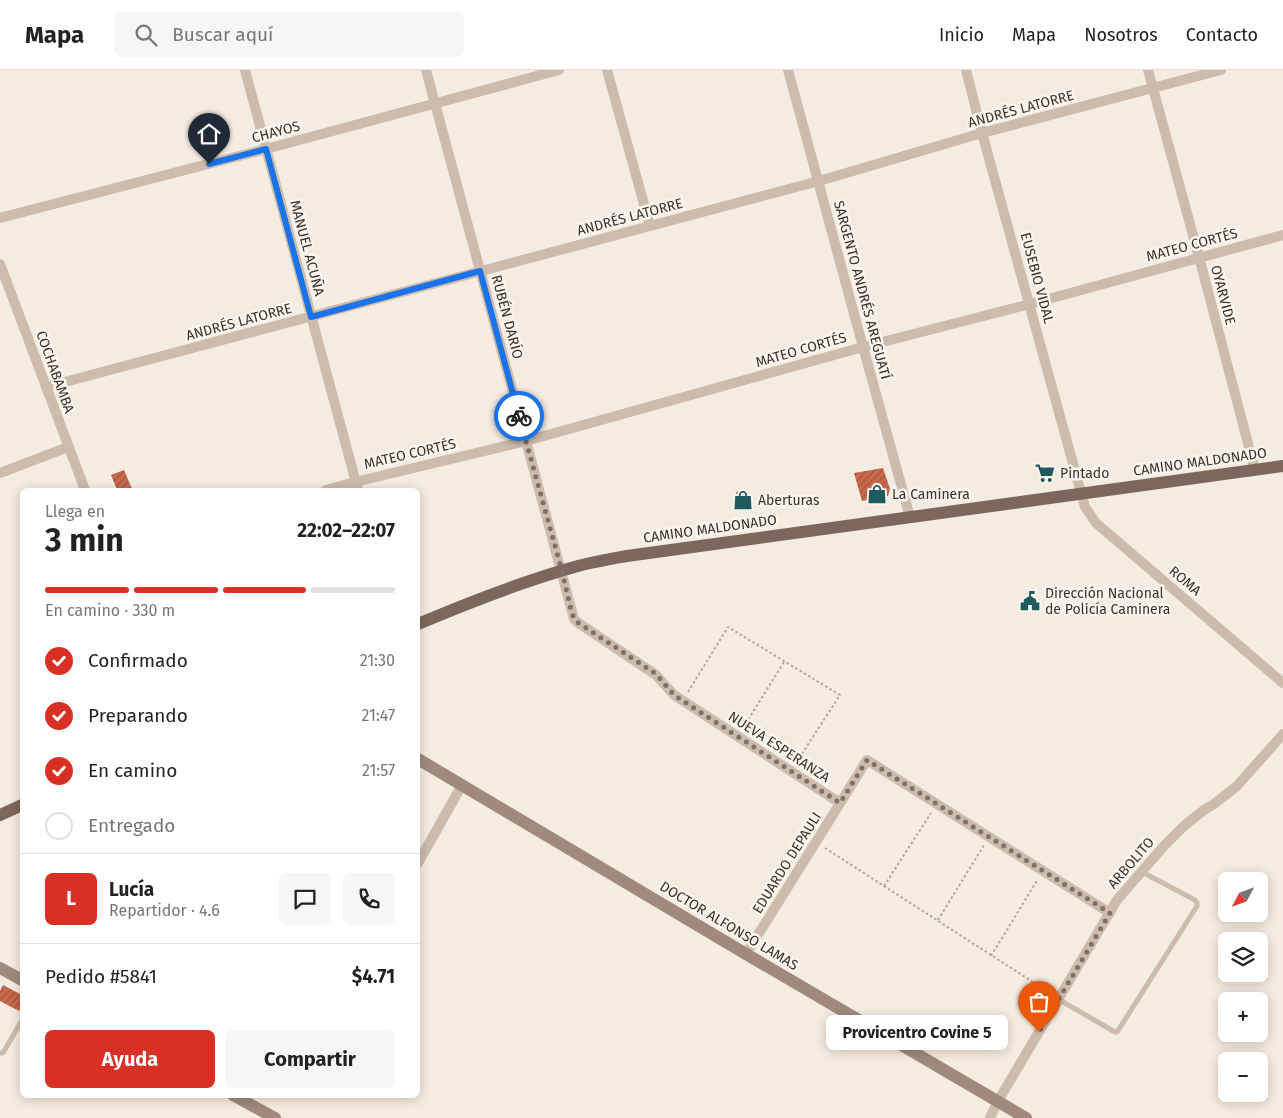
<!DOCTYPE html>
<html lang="es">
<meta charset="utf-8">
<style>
body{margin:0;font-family:"Fira Sans",sans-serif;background:#f6f6f6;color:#222;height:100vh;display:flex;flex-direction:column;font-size:19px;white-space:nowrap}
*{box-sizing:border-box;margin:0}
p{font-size:16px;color:#767676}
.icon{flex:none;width:28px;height:28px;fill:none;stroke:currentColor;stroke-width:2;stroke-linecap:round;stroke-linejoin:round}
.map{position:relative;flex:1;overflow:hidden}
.sheet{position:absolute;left:20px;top:418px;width:400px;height:610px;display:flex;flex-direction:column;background:#fff;border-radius:8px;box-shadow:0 2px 12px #0003}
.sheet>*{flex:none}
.needle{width:32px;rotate:229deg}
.fabs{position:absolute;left:1218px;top:802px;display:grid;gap:10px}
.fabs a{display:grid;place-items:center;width:50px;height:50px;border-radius:8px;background:#fff;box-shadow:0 2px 12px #0003;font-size:25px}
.pin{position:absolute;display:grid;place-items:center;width:42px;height:42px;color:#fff;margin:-51px -21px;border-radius:50% 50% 50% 0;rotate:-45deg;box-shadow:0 0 5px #0007}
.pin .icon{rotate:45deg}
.courier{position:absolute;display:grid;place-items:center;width:50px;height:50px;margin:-25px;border:4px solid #1a73e8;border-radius:50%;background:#fff;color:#222;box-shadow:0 1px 6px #0007}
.bubble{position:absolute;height:35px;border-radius:8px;background:#fff;box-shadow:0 2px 12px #0003;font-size:16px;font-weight:700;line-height:35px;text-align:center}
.headline em{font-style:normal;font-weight:700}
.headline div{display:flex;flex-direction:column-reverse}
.headline{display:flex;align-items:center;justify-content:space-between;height:85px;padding:0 25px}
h1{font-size:32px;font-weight:700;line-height:38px}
.bar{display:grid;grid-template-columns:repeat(4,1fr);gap:8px 5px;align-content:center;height:60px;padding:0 25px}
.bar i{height:6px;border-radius:4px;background:#e0e0e0}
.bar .active{background:#d93025}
.bar p{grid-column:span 4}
.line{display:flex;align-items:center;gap:12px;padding:0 25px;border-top:1px solid #e0e0e0}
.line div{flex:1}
.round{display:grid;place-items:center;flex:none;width:52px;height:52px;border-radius:8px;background:#f6f6f6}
ol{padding:0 25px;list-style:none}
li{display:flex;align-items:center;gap:15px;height:55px}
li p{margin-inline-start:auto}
li .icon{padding:5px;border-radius:50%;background:#d93025;color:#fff;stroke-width:4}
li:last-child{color:#767676}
li i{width:28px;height:28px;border:2px solid #e0e0e0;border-radius:50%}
.primary-button{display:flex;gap:10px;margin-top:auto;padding:10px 25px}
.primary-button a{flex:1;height:58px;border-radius:8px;background:#d93025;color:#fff;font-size:20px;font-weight:700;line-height:58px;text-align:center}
.primary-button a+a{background:#f6f6f6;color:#222}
header{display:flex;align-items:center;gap:30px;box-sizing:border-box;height:70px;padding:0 25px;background:#fff;border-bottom:1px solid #e0e0e0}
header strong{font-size:24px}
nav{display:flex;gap:28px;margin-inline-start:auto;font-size:18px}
.search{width:350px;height:45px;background:#f6f6f6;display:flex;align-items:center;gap:12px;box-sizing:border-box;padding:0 18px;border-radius:8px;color:#767676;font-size:19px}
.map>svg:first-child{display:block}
.building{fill:url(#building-hatch)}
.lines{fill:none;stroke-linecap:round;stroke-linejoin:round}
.path{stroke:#b9a596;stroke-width:2;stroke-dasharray:2.5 2.5;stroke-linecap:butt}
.lane{stroke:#cdbbac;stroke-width:5}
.street{stroke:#cdbbac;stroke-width:10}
.secondary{stroke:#a18a7d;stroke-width:12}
.primary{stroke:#7d675c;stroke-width:12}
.done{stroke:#7c716b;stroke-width:5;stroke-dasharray:0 9}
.route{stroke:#1a73e8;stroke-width:6}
.labels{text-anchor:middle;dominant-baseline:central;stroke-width:5;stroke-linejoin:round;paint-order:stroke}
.street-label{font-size:14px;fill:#3b302b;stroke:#fbf5ee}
.poi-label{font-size:14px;fill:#3b302b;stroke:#fbf5ee;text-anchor:start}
</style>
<header>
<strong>Mapa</strong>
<div class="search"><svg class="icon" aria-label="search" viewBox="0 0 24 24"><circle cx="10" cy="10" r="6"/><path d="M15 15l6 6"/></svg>Buscar aquí</div>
<nav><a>Inicio</a><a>Mapa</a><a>Nosotros</a><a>Contacto</a></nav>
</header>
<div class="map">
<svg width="1283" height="1048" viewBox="0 0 1283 1048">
<defs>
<pattern id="building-hatch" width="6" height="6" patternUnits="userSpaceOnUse" patternTransform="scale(1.25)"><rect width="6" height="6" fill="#c8694b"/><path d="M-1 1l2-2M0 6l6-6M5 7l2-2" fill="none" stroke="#a4573f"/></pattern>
</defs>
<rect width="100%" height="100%" fill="#f4ebe1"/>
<g class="building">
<path d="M883 398 890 419 888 426 862 431 854 403Z"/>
<path d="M124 400 132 419 130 420H117L111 405Z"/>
<path d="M747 420 750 439 739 441 736 422Z"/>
<path d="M3 915 22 925V935L19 941 0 931V921Z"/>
</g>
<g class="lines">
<g class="path">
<path d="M688 622 728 557 840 625 796 693"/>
<path d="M743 658 784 592"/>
<path d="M825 778 1050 923"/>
<path d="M884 816 931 743"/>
<path d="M938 850 984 775"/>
<path d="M991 886 1038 809"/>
</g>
<g class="lane">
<path d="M1058 929 1115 962H1117L1119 959 1197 836V833L1195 830 1142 802"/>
<path d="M0 983H3L22 950"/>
</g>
<g class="street">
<path d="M245 0 358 420"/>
<path d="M426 0 574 549 577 552 656 605 674 625 840 733"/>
<path d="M607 0 650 156"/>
<path d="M788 0 863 277 910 447"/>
<path d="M966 0 982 63 1085 437 1096 453 1283 613"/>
<path d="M1148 0 1199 187 1255 400"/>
<path d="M0 148 266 79 559 0"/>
<path d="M0 194 85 420"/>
<path d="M46 317 819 111 982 63 1221 0"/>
<path d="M0 403 68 377"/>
<path d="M326 420 355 412 526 371 863 277 1030 234 1283 165"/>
<path d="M418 793 462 715"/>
<path d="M746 884 867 690 1110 843"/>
<path d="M990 1048 998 1031 1117 830 1163 777 1185 755 1204 740 1214 734 1237 716 1283 664"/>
</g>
<g class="secondary">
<path d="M418 689 746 884 1026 1048"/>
<path d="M0 898 22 910"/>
<path d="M233 1025 275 1048"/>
</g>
<g class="primary">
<path d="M418 554C470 532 523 511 578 496 594 492 611 489 627 486L1283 396"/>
<path d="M0 745 22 735"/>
</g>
</g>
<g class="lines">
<path class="done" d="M519 346 562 501 572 544 577 552 656 604 674 625 840 733 867 690 1110 843 1039 962"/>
<path class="route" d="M209 94 266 79 311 247 480 201 519 346"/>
</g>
<defs>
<symbol id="supermarket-bare" viewBox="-9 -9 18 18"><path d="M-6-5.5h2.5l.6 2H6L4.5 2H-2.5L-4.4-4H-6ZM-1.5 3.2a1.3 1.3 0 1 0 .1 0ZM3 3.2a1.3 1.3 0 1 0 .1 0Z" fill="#1f5a5e" stroke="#fbf5ee" stroke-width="2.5" paint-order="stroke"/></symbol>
<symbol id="shop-bare" viewBox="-9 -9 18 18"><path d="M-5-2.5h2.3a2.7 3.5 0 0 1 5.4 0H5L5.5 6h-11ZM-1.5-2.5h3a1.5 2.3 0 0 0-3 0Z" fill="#1f5a5e" stroke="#fbf5ee" stroke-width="2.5" paint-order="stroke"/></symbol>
<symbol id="civic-bare" viewBox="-9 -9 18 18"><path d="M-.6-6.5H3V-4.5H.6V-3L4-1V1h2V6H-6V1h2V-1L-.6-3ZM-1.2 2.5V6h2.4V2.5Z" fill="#1f5a5e" stroke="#fbf5ee" stroke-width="2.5" paint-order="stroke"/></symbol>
</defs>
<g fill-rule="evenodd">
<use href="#supermarket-bare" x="1031" y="389" width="28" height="28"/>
<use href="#shop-bare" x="863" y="410" width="28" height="28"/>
<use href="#shop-bare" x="729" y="416" width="28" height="28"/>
<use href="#civic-bare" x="1016" y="517" width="28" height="28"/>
</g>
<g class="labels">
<g class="street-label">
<text transform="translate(1021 39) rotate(-15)">ANDRÉS LATORRE</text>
<text transform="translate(276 62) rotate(-15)">CHAYOS</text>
<text transform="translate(630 147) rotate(-15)">ANDRÉS LATORRE</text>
<text transform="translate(1192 175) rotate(-15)">MATEO CORTÉS</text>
<text transform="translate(307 178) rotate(75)">MANUEL ACUÑA</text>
<text transform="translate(1037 208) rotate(75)">EUSEBIO VIDAL</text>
<text transform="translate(862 220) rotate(75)">SARGENTO ANDRÉS AREGUATÍ</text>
<text transform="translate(1223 225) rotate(75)">OYARVIDE</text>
<text transform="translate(507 247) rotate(75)">RUBÉN DARÍO</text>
<text transform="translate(239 252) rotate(-15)">ANDRÉS LATORRE</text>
<text transform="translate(801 280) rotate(-16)">MATEO CORTÉS</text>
<text transform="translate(55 302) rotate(70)">COCHABAMBA</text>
<text transform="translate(410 384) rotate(-13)">MATEO CORTÉS</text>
<text transform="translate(1200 392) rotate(-8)">CAMINO MALDONADO</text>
<text transform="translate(710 459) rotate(-8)">CAMINO MALDONADO</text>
<text transform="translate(1185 511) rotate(40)">ROMA</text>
<text transform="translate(779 677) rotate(33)">NUEVA ESPERANZA</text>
<text transform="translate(787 793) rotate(-58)">EDUARDO DEPAULI</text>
<text transform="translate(1131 793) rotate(-49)">ARBOLITO</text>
<text transform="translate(729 856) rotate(31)">DOCTOR ALFONSO LAMAS</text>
</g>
<g class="poi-label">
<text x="1060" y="403">Pintado</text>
<text x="892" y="424">La Caminera</text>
<text x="758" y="430">Aberturas</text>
<text x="1045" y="523">Dirección Nacional<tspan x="1045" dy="16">de Policía Caminera</tspan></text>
</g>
</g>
</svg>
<div class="fabs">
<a><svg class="needle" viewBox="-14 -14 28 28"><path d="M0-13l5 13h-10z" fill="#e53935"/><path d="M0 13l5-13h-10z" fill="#767676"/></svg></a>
<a><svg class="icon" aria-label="layers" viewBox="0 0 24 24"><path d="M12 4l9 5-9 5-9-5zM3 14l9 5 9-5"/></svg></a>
<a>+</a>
<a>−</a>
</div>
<div class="pin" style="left:1039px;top:962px;background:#ea580c"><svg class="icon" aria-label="bag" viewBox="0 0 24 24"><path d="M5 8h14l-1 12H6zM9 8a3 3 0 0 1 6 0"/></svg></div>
<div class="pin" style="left:209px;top:94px;background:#1f2937"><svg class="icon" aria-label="home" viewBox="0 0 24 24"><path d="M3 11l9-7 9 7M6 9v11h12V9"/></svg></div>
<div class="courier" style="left:519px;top:346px"><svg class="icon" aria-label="bike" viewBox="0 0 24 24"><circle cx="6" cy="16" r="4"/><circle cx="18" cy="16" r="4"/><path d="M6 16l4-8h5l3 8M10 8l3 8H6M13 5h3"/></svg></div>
<div class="bubble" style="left:826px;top:945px;width:182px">Provicentro Covine 5</div>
<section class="sheet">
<div class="headline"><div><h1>3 min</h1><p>Llega en</p></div><em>22:02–22:07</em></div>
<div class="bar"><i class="active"></i><i class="active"></i><i class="active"></i><i></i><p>En camino · 330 m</p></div>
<ol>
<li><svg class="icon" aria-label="check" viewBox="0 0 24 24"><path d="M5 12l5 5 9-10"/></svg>Confirmado<p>21:30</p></li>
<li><svg class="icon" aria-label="check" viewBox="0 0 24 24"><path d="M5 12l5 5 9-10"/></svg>Preparando<p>21:47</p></li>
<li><svg class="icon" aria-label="check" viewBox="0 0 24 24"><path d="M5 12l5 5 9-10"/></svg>En camino<p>21:57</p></li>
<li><i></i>Entregado</li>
</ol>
<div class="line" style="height:90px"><b class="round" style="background:#d93025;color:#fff">L</b><div><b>Lucía</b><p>Repartidor · 4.6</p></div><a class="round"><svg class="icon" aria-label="chat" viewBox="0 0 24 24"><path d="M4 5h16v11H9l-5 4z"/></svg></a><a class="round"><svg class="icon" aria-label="phone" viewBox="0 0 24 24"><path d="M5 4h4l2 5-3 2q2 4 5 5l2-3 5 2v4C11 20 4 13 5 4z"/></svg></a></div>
<div class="line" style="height:65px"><div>Pedido #5841</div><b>$4.71</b></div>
<div class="primary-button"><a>Ayuda</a><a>Compartir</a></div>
</section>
</div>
